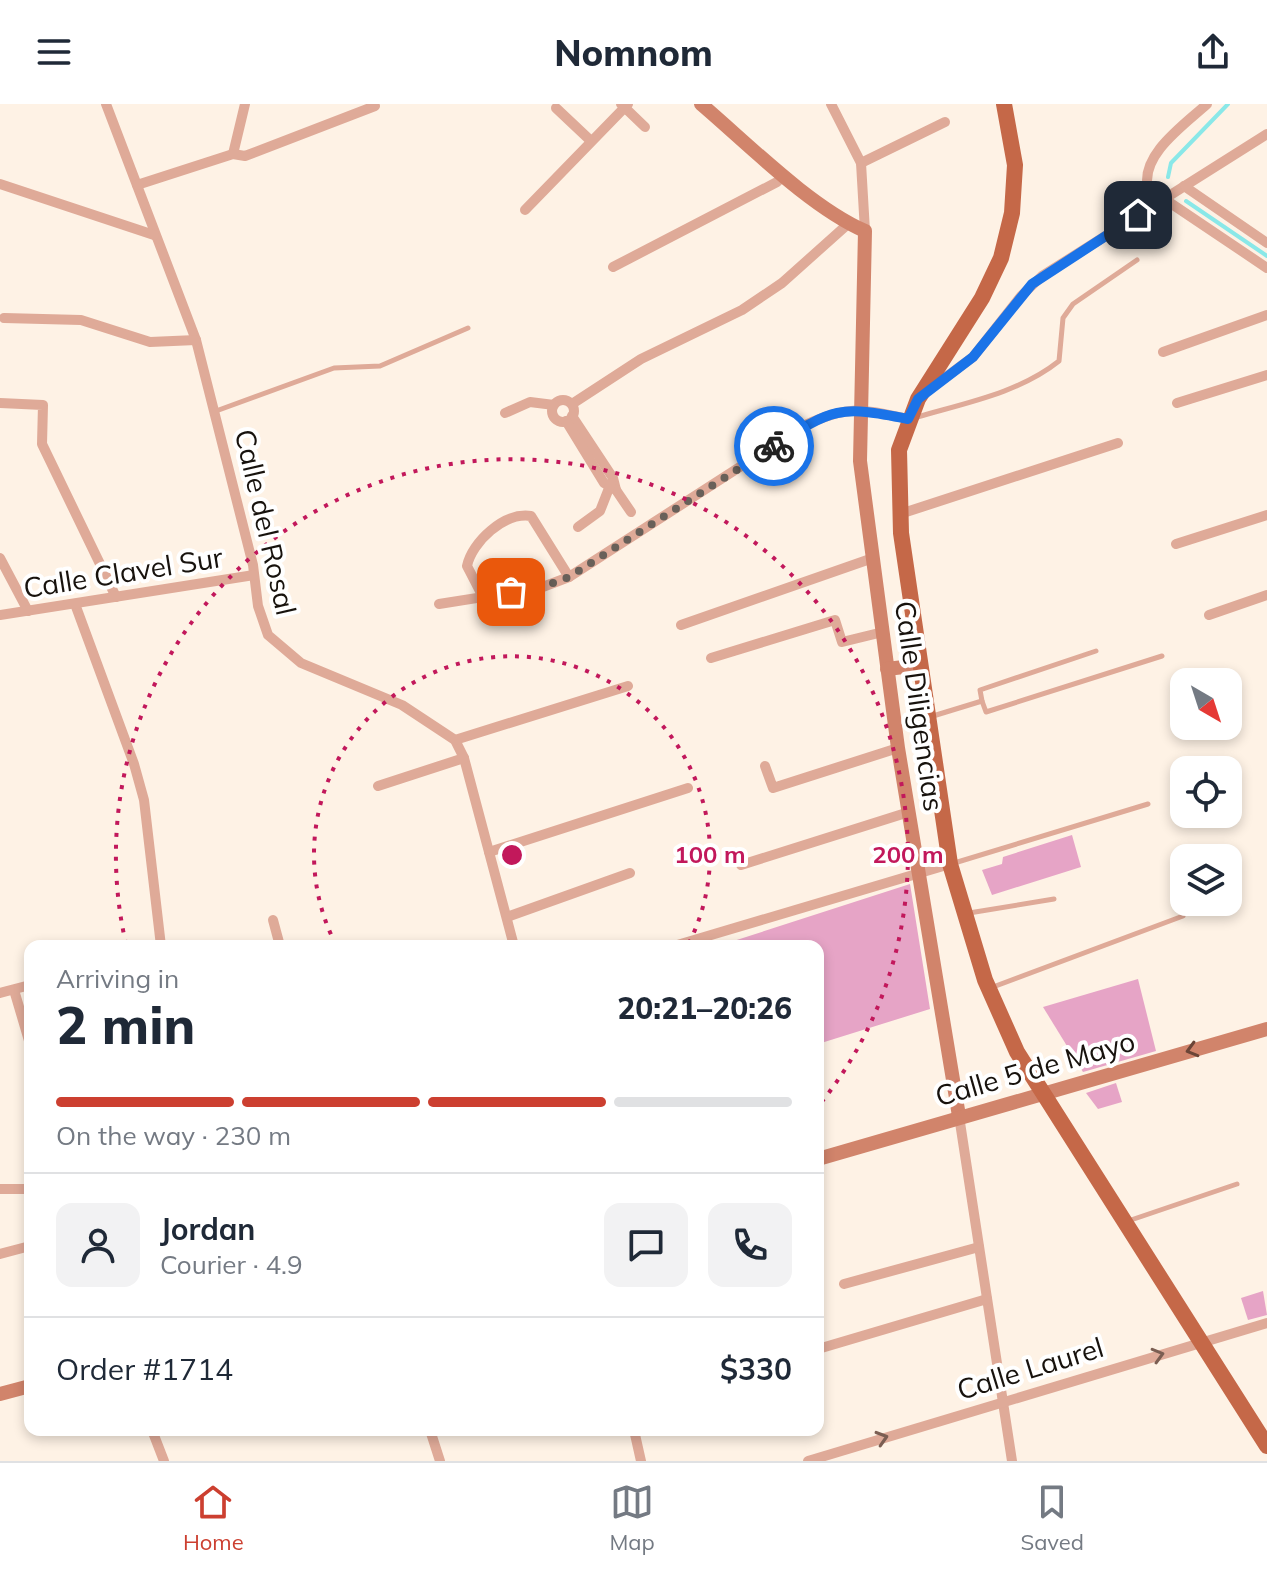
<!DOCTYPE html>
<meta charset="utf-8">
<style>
body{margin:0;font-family:Mulish,sans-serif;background:#f2f2f3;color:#1f2937;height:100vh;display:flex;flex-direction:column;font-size:30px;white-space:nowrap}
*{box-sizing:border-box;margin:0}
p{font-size:26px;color:#747a83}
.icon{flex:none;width:44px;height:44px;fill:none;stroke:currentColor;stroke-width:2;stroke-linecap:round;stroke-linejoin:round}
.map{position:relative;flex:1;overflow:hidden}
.sheet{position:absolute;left:24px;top:836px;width:800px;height:496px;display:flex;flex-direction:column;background:#fff;border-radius:16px;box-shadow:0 4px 12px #0003}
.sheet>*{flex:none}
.needle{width:52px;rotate:141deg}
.buttons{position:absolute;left:1170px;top:564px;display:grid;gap:16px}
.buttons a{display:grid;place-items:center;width:72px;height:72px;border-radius:16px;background:#fff;box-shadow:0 4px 12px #0003;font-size:40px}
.pin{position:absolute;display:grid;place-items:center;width:68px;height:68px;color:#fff;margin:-34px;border-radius:16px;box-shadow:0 4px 12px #0006}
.courier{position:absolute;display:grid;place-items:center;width:80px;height:80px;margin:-40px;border:6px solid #1a73e8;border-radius:50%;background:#fff;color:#222;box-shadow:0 2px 10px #0007}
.overview em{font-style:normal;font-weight:800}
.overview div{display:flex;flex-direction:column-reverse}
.overview{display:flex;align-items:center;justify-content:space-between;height:136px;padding:0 32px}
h1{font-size:52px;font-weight:800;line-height:60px}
.bar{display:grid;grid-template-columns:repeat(4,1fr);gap:12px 8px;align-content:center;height:96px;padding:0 32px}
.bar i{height:10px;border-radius:6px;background:#e0e1e3}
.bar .selected{background:#cc3f30}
.bar p{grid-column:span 4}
.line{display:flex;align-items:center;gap:20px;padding:0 32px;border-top:2px solid #e0e1e3}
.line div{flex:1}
.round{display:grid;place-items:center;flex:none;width:84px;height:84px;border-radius:16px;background:#f2f2f3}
header{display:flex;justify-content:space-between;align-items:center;height:104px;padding:0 32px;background:#fff;font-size:36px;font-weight:800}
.dock{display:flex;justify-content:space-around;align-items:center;height:112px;border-top:2px solid #e0e1e3;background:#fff;font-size:22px;color:#747a83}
.dock a{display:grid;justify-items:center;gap:4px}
.dock .selected{color:#cc3f30}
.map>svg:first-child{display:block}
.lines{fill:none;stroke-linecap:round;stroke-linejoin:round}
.stream{stroke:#8ae8e8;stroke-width:4}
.building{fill:#e6a4c6}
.lane{stroke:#dfaa98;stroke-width:5}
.street{stroke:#dfaa98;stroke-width:10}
.secondary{stroke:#d1846b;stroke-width:14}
.primary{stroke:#c56848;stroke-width:16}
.oneway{stroke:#6b4537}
.oneway2{stroke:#7b5e52}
.done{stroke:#686059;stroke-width:8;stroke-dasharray:0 14.4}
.route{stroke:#1a73e8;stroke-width:10}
.ring{fill:none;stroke:#c2185b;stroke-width:4;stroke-dasharray:4 8}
.labels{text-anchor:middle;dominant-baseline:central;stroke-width:8;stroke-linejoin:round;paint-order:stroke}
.street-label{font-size:28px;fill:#17120d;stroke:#fff}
.centre{fill:#c2185b;stroke:#fff;stroke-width:4}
.ring-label{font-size:24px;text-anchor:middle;font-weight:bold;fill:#c2185b;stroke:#fff;stroke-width:8;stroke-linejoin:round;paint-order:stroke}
</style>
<header><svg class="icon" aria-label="menu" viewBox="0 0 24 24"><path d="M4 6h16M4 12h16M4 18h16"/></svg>Nomnom<svg class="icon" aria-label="share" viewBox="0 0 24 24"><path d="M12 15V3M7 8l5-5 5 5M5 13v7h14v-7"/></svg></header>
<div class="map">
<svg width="1267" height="1357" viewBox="0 0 1267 1357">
<rect width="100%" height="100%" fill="#fef2e5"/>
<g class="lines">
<g class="stream">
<path d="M1168 73 1171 59 1228 0"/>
<path d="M1186 97 1267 152"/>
</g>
</g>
<g class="building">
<path d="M1072 731 1081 763 992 791 982 766 1002 760 1003 753Z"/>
<path d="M910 780 930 905 818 940V842H718Z"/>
<path d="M1138 875 1156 947 1083 968 1043 903Z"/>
<path d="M1116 979 1122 998 1098 1005 1086 989Z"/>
<path d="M1263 1187 1267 1211 1248 1216 1241 1194Z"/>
</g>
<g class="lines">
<g class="lane">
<path d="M216 307 334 264 380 262 468 224"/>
<path d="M917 313C965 299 1019 289 1059 257L1063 214 1073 200 1137 156"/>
<path d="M982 597 980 586 1096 547"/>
<path d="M933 612 982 597 986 608 1162 552"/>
<path d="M951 760 1148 700"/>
<path d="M969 809 1054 795"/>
<path d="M993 883 1183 812"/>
<path d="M1128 1117 1237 1080"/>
</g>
<g class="street">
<path d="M106 0 196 236 253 461 258 502 268 531 301 559 402 601 455 636 464 654 514 842"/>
<path d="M621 0 645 23"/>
<path d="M831 0 861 59 865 127"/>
<path d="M1207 0C1184 21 1140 51 1148 84L1267 164"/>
<path d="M556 4 591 37"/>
<path d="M233 50 245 0"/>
<path d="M861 59 945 18"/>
<path d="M0 80 154 131"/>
<path d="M137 81 233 50 245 52 375 2"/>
<path d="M1184 82 1267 139"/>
<path d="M525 106 628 0"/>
<path d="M613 163 777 78 784 71"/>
<path d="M4 214 81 216 150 238 196 236"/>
<path d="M1163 248 1267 211"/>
<path d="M927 287 973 253 1021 192 1042 172 1267 30"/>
<circle cx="563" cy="307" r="11"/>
<path d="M0 299 43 301 42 340 116 493"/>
<path d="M1177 299 1267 271"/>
<path d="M572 300 641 255 742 206 782 179 848 120"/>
<path d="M505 309 530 298 554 301"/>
<path d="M572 312 613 374 616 386"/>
<path d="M566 317 604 379 616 386 631 408"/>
<path d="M900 410 1118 339"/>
<path d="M578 423 600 407 611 379"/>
<path d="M1176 440 1267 411"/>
<path d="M0 454 28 507"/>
<path d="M482 491 467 462C472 438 504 408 531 412L569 473"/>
<path d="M75 500 134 660 144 696 161 842"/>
<path d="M439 500 540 484 569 473 805 321C850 301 861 305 908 315"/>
<path d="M0 511 254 471"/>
<path d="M1209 511 1267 491"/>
<path d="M681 521 873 454"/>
<path d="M711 554 835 516 842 538 883 528"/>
<path d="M455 636 628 582"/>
<path d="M765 662 773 684 898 644"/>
<path d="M378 682 464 654"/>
<path d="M489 748 688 684"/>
<path d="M741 761 909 708"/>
<path d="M507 813 630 769"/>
<path d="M273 816 280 842"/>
<path d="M674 842 950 760"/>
<path d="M14 886 30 940"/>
<path d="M0 889 30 881"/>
<path d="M959 1012 1012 1357"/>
<path d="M0 1085H30"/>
<path d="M0 1150 30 1142"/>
<path d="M844 1180 979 1143"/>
<path d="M818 1245 987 1195"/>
<path d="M152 1326 164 1357"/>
<path d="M430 1326 440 1357"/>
<path d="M634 1326 641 1357"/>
<path d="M808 1357 1267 1219"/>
</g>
<g class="secondary">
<path d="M701 0C748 40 810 103 865 127L860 357 898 644 959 1012"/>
<path d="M887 565 920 561"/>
<path d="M818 1055 1267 925"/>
<path d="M0 1290 30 1282"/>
</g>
<path class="primary" d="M1004 0 1015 61 1012 109 1001 154 982 194 918 295 899 346 901 429 950 760 985 876 1017 948 1267 1342"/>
</g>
<defs><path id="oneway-chevron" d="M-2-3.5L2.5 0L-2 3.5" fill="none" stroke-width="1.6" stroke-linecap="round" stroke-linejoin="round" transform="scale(2)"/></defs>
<use class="oneway" href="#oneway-chevron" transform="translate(1192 946) rotate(164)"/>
<g class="oneway2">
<use href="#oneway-chevron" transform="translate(1158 1251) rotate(-16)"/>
<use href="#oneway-chevron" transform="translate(882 1334) rotate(-17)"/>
</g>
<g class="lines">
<path class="done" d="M511 488 540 484 569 473 774 342"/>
<path class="route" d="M774 342C833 304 839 301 908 315L918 295 973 253 1032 180 1138 111"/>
</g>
<g class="ring">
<path d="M336 841A198 198 0 1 1 688 841"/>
<path d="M126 840A396 396 0 1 1 820 1000"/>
</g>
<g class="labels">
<g class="street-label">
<text transform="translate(266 418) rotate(77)">Calle del Rosal</text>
<text transform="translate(123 468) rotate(-9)">Calle Clavel Sur</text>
<text transform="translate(920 602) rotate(82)">Calle Diligencias</text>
<text transform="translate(1035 964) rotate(-16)">Calle 5 de Mayo</text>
<text transform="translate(1030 1264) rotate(-17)">Calle Laurel</text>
</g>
</g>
<circle cx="512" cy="751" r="12" class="centre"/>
<g class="ring-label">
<text x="710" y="759">100 m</text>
<text x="908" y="759">200 m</text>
</g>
</svg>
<div class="buttons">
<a><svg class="needle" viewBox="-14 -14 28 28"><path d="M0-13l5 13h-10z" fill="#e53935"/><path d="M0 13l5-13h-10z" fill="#747a83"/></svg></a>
<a><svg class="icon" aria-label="locate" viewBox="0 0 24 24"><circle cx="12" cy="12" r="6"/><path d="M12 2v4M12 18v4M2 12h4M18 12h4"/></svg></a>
<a><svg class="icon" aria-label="layers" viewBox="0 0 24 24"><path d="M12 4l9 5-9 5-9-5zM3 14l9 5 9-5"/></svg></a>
</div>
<div class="pin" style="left:511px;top:488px;background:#ea580c"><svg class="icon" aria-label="bag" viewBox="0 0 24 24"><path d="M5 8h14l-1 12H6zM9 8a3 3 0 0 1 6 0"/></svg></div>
<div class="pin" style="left:1138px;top:111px;background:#1f2937"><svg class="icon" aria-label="home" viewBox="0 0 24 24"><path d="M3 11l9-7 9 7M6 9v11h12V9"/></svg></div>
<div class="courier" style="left:774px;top:342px"><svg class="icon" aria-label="bike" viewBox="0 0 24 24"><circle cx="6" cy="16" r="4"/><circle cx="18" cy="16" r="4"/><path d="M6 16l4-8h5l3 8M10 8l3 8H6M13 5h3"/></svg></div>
<section class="sheet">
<div class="overview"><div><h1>2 min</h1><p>Arriving in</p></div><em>20:21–20:26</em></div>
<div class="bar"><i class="selected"></i><i class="selected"></i><i class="selected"></i><i></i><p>On the way · 230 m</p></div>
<div class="line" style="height:144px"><a class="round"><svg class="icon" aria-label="person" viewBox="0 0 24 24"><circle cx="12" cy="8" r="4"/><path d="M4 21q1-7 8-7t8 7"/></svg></a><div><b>Jordan</b><p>Courier · 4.9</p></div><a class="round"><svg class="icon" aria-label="chat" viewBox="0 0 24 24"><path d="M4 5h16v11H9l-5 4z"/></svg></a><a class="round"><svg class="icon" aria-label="phone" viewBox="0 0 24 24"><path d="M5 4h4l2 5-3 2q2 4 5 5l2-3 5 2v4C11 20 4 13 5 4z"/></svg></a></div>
<div class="line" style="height:104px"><div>Order #1714</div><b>$330</b></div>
</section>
</div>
<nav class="dock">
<a class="selected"><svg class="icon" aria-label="home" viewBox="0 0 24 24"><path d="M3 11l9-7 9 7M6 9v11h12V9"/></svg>Home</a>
<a><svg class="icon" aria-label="map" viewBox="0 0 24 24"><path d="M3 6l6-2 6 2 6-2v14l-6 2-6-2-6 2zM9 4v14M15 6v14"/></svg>Map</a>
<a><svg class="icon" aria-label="saved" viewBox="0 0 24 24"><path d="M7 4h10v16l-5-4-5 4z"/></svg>Saved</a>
</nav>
